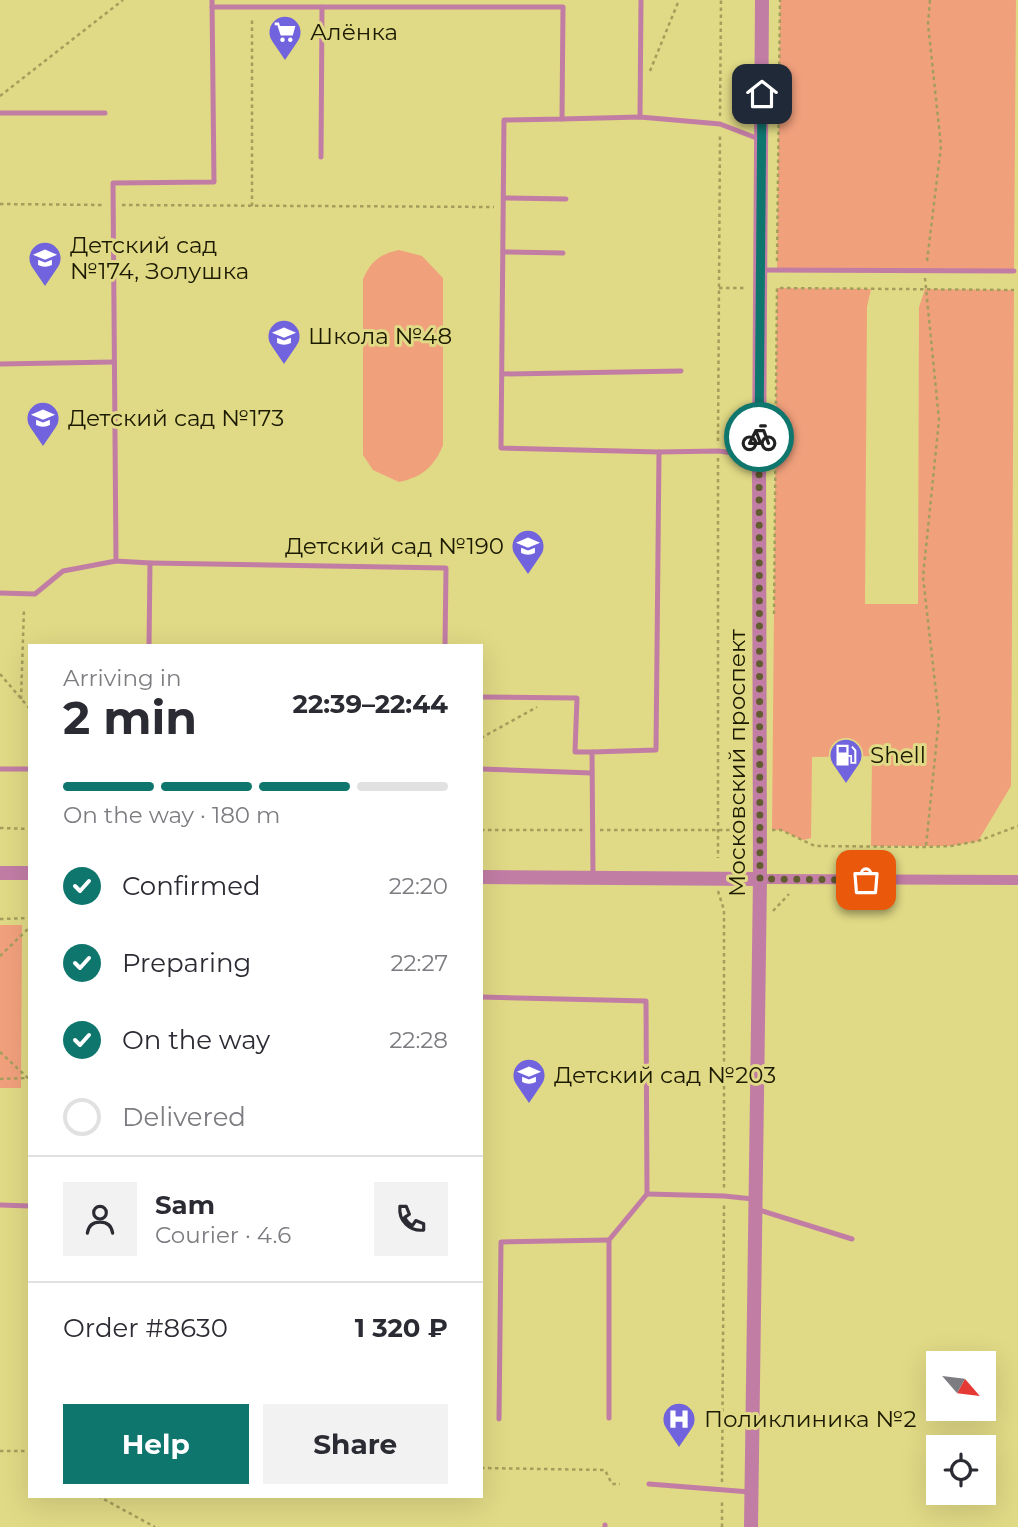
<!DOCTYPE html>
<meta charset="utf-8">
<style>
body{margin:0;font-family:Montserrat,sans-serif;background:#f2f2f3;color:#2b2b33;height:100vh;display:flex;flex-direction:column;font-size:26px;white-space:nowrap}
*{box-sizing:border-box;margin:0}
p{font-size:23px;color:#7c7c81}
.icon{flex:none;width:38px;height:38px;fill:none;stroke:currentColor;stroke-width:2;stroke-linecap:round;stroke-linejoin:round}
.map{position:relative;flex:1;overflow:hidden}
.sheet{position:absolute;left:28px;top:644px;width:455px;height:854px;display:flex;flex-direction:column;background:#fff;border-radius:0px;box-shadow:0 7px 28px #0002}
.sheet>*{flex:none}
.needle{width:46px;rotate:118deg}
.tools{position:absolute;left:926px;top:1351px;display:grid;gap:14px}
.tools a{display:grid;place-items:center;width:70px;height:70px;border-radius:0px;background:#fff;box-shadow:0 7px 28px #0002;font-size:35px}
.pin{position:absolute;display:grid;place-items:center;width:60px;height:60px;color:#fff;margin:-30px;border-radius:14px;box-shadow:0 4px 10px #0006}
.courier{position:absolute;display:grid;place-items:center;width:70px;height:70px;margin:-35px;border:5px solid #0f766e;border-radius:50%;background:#fff;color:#222;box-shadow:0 2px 9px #0007}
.overview em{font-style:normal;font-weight:700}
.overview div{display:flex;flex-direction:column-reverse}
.overview{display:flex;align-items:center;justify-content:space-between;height:119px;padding:0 35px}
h1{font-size:46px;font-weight:700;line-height:52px}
.bar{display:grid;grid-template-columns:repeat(4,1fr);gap:10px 7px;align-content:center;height:84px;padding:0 35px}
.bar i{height:9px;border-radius:5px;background:#e1e1e2}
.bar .on{background:#0f766e}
.bar p{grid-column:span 4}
.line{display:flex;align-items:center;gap:18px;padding:0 35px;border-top:2px solid #e1e1e2}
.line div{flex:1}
.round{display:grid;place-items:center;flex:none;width:74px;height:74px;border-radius:0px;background:#f2f2f3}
ol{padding:0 35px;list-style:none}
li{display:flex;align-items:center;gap:21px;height:77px}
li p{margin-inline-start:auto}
li .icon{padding:7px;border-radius:50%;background:#0f766e;color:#fff;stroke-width:4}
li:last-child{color:#7c7c81}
li i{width:38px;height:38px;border:4px solid #e1e1e2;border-radius:50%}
.action{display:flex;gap:14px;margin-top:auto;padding:14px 35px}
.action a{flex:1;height:80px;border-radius:0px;background:#0f766e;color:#fff;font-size:28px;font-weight:700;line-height:80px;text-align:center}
.action a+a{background:#f2f2f3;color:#2b2b33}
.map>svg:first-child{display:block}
.green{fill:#f1a07c}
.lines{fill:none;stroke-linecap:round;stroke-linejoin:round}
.path{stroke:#a39e5c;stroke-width:2.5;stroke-dasharray:3.5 3.5;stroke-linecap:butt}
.service{stroke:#c27da5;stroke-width:5}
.minor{stroke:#c27da5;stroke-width:10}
.tertiary{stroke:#c27da5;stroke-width:14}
.done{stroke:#615d2f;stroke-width:7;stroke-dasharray:0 12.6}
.route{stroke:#0f766e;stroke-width:9}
.labels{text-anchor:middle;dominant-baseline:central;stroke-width:6;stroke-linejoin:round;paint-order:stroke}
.poi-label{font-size:23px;fill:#1c1a01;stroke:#e0d985;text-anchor:start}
.street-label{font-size:23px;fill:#1c1a01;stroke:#e0d985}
</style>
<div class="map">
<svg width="1018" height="1527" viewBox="0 0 1018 1527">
<rect width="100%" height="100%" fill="#e0d985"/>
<g class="green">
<path d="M780 0H1016L1014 271 777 270Z"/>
<path d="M399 250 422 256 443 278V445C434 467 422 477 399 482L373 470 363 455V279C371 261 380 254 399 250Z"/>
<path d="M777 288 871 289 867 307 865 604H918L919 307 925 289 1014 290 1011 786 978 841 951 846H871L872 756 812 757 811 838 803 840 781 830H772Z"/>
<path d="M0 925H22L21 1088H0Z"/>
</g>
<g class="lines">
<g class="path">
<path d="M650 71 679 0"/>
<path d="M0 96 123 0"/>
<path d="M720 116 721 0"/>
<path d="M0 204 105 205"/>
<path d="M122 205 494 207"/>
<path d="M252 206V17"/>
<path d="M777 261 780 0"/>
<path d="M927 261 941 146 928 24 930 0"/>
<path d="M925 278 939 420 923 577 939 718 926 846"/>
<path d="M719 288H746"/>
<path d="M718 441 720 133"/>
<path d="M718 458V858"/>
<path d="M774 614 777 288 1014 290"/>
<path d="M0 674 30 709"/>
<path d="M21 699 24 609"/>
<path d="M481 738 537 707"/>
<path d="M0 828 30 829"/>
<path d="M481 830H583"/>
<path d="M600 830H744"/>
<path d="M772 830H781L815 846 926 847 951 846 978 841 1018 826"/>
<path d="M718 891 724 910V1188"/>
<path d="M773 911 789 894"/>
<path d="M0 919 30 918"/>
<path d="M0 956 30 927"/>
<path d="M0 1052 30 1080"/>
<path d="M0 1079 28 1078"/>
<path d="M0 1451H30"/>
<path d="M481 1468 605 1470 612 1484H620"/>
<path d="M722 1482 724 1205"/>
<path d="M98 1496 155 1527"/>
<path d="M722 1527V1499"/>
</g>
<g class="service">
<path d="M212 7H563L562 119 504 120 501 448 659 452 656 750 592 752 593 876"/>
<path d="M0 113H105"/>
<path d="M640 117 641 0"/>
<path d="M562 119 640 117 720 124 759 139"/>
<path d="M321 157 322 7"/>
<path d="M504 198 566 199"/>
<path d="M503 252 563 253"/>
<path d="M762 270 1014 271"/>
<path d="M0 364 114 362"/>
<path d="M502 374 681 371"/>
<path d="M659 452 718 451 758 456"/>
<path d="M150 563 446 568 445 646"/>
<path d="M0 593 35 594 63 571 116 561"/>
<path d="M149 646 150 563 116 561 113 183 214 182 212 0"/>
<path d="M481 697 577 698 575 752H592"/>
<path d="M0 769H30"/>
<path d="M481 769 592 773"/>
<path d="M481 997 646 1001 647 1194 609 1240V1418"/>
<path d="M647 1194 724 1196 753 1199"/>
<path d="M0 1205 30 1206"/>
<path d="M756 1209 852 1239"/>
<path d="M499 1419 501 1242 609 1240"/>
<path d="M649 1484 750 1492"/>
<path d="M605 1525V1527"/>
</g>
<path class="minor" d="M760 879 1018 880"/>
<g class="tertiary">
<path d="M0 873H30"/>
<path d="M481 877 760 879"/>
<path d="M751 1527 760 879 759 456 762 0"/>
</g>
</g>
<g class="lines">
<path class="done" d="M759 437 760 879 866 880"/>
<path class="route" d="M759 437 762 94"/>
</g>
<defs>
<symbol id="supermarket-pin" viewBox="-11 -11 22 30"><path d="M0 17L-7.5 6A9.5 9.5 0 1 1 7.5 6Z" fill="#7163dd" stroke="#e0d985"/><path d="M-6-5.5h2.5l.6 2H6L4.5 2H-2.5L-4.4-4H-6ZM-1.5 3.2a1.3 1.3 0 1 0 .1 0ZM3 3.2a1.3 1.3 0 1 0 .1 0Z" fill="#fff"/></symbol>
<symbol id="school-pin" viewBox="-11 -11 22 30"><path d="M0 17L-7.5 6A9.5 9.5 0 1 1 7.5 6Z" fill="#7163dd" stroke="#e0d985"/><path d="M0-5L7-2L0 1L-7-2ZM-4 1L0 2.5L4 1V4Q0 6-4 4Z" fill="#fff"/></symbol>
<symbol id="fuel-pin" viewBox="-11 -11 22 30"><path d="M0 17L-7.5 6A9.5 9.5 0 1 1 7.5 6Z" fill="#7163dd" stroke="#e0d985"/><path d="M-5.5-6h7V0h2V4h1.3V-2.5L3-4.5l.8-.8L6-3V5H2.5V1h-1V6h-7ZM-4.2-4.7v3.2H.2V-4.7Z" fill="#fff"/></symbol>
<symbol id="hospital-pin" viewBox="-11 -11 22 30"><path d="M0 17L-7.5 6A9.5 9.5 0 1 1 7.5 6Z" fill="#7163dd" stroke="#e0d985"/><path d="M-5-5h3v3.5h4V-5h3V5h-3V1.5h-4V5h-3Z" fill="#fff"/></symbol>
</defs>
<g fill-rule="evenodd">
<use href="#supermarket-pin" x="266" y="13" width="38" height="52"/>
<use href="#school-pin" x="26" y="239" width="38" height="52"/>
<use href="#school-pin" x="265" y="317" width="38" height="52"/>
<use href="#school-pin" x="24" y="399" width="38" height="52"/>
<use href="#school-pin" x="509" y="527" width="38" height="52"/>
<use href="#fuel-pin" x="827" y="736" width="38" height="52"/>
<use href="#school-pin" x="510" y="1056" width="38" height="52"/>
<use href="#hospital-pin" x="660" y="1400" width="38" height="52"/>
</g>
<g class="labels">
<g class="poi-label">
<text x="310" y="32">Алёнка</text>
<text x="70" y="245">Детский сад<tspan x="70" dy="26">№174, Золушка</tspan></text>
<text x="308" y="336">Школа №48</text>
<text x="68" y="418">Детский сад №173</text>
<text x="504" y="546" text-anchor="end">Детский сад №190</text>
<text x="870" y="755">Shell</text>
<text x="554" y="1075">Детский сад №203</text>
<text x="704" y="1419">Поликлиника №2</text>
</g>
<g class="street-label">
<text transform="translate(737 763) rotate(-90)">Московский проспект</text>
</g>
</g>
</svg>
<div class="tools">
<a><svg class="needle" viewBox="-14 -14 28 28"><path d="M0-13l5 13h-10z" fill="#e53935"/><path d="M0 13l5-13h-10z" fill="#7c7c81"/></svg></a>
<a><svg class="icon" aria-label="locate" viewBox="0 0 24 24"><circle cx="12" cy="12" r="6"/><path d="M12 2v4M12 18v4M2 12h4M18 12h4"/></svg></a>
</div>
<div class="pin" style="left:866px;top:880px;background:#ea580c"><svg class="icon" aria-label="bag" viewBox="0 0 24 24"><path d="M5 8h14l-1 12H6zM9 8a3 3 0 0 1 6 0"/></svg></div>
<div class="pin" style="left:762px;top:94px;background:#1f2937"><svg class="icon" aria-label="home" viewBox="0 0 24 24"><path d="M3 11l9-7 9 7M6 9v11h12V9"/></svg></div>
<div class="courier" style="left:759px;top:437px"><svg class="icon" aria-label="bike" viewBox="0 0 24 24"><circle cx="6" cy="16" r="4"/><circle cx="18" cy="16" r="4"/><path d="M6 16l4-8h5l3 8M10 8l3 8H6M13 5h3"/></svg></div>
<section class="sheet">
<div class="overview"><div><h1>2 min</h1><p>Arriving in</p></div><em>22:39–22:44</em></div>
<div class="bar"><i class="on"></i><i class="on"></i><i class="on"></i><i></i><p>On the way · 180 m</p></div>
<ol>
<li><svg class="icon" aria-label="check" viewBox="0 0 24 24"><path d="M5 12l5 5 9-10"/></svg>Confirmed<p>22:20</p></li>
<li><svg class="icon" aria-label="check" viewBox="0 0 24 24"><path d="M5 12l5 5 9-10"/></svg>Preparing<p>22:27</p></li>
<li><svg class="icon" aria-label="check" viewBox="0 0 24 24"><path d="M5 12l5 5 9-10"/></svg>On the way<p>22:28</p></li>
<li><i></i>Delivered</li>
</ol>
<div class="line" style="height:126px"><a class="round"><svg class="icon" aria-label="person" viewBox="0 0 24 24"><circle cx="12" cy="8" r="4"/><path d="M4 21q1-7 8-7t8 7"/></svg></a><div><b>Sam</b><p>Courier · 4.6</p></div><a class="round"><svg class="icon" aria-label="phone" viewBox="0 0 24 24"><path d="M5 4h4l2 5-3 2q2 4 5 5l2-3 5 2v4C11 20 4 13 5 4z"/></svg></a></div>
<div class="line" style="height:91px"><div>Order #8630</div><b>1 320 ₽</b></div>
<div class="action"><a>Help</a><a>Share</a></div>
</section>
</div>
